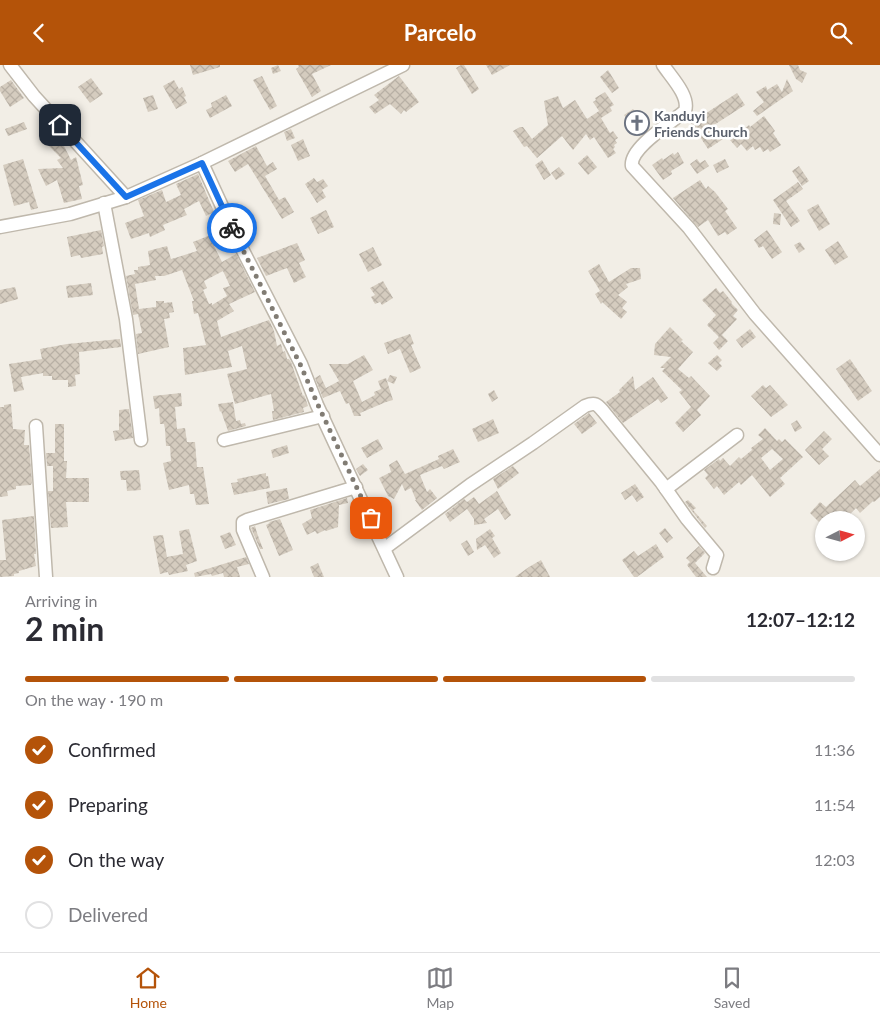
<!DOCTYPE html>
<meta charset="utf-8">
<style>
body{margin:0;font-family:Lato,sans-serif;background:#f2f2f3;color:#2b2b33;height:100vh;display:flex;flex-direction:column;font-size:19px;white-space:nowrap}
*{box-sizing:border-box;margin:0}
p{font-size:16px;color:#7c7c81}
.icon{flex:none;width:28px;height:28px;fill:none;stroke:currentColor;stroke-width:2;stroke-linecap:round;stroke-linejoin:round}
.map{position:relative;height:512px;overflow:hidden}
.panel{display:flex;flex-direction:column;background:#fff;flex:1}
.panel>*{flex:none}
.needle{width:32px;rotate:84deg}
.tools{position:absolute;left:815px;top:446px;display:grid;gap:10px}
.tools a{display:grid;place-items:center;width:50px;height:50px;border-radius:50%;background:#fff;box-shadow:0 1px 4px #0004;font-size:25px}
.pin{position:absolute;display:grid;place-items:center;width:42px;height:42px;color:#fff;margin:-21px;border-radius:10px;box-shadow:0 2px 8px #0006}
.courier{position:absolute;display:grid;place-items:center;width:50px;height:50px;margin:-25px;border:4px solid #1a73e8;border-radius:50%;background:#fff;color:#222;box-shadow:0 1px 6px #0007}
.headline em{font-style:normal;font-weight:700}
.headline div{display:flex;flex-direction:column-reverse}
.headline{display:flex;align-items:center;justify-content:space-between;height:85px;padding:0 25px}
h1{font-size:32px;font-weight:700;line-height:38px}
.bar{display:grid;grid-template-columns:repeat(4,1fr);gap:8px 5px;align-content:center;height:60px;padding:0 25px}
.bar i{height:6px;border-radius:4px;background:#e1e1e2}
.bar .on{background:#b45309}
.bar p{grid-column:span 4}
ol{padding:0 25px;list-style:none}
li{display:flex;align-items:center;gap:15px;height:55px}
li p{margin-inline-start:auto}
li .icon{padding:5px;border-radius:50%;background:#b45309;color:#fff;stroke-width:4}
li:last-child{color:#7c7c81}
li i{width:28px;height:28px;border:2px solid #e1e1e2;border-radius:50%}
header{display:flex;justify-content:space-between;align-items:center;height:65px;padding:0 25px;background:#b45309;color:#fff;font-size:22px;font-weight:700}
.menu{display:flex;justify-content:space-around;align-items:center;height:70px;border-top:1px solid #e1e1e2;background:#fff;font-size:14px;color:#7c7c81}
.menu a{display:grid;justify-items:center;gap:2px}
.menu .on{color:#b45309}
.map>svg:first-child{display:block}
.building{fill:url(#building-cross-hatch);fill-rule:evenodd}
.lines{fill:none;stroke-linecap:round;stroke-linejoin:round}
.minor-casing{stroke:#bfb8ac;stroke-width:15}
.minor{stroke:#fff;stroke-width:12}
.done{stroke:#817c74;stroke-width:5;stroke-dasharray:0 9}
.route{stroke:#1a73e8;stroke-width:6}
.labels{text-anchor:middle;dominant-baseline:central;stroke-width:5;stroke-linejoin:round;paint-order:stroke}
.worship-label{font-size:14px;font-weight:bold;fill:#5b616d;stroke:#fff;text-anchor:start}
</style>
<header><svg class="icon" aria-label="back" viewBox="0 0 24 24"><path d="M15 5l-7 7 7 7"/></svg>Parcelo<svg class="icon" aria-label="search" viewBox="0 0 24 24"><circle cx="10" cy="10" r="6"/><path d="M15 15l6 6"/></svg></header>
<div class="map">
<svg width="880" height="512" viewBox="0 0 880 512">
<defs>
<pattern id="building-cross-hatch" width="8" height="8" patternUnits="userSpaceOnUse" patternTransform="scale(1.25)"><rect width="8" height="8" fill="#d5ccbf"/><path d="M0 0l8 8M0 8l8-8" fill="none" stroke="#b8b0a5"/></pattern>
</defs>
<rect width="100%" height="100%" fill="#f2eee6"/>
<g class="building">
<path d="M190 0H220V2L193 10Z"/>
<path d="M278 0 281 6 273 9 271 3Z"/>
<path d="M298 0H331L312 9 321 26 312 32 296 4 299 2Z"/>
<path d="M461 0H464L479 24 472 29 456 3Z"/>
<path d="M486 0H510L492 10Z"/>
<path d="M789 0H798L800 5 807 8 802 18 796 14Z"/>
<path d="M608 5 619 23 612 28 600 12Z"/>
<path d="M262 11 277 41 270 45 253 15Z"/>
<path d="M399 11 419 37 406 47 404 45 401 49 390 39 375 49 369 42 379 35 374 30Z"/>
<path d="M91 13 103 29 90 38 78 22Z"/>
<path d="M787 14 793 26 757 51 753 46 764 37 756 27 766 21 767 25 777 19 782 27Z"/>
<path d="M11 15 24 33 10 42 0 26V22Z"/>
<path d="M174 15 179 24 182 22 186 31 184 32 187 38 176 44 163 21Z"/>
<path d="M605 27 614 40 610 42 612 46 601 53 610 68 613 66 618 73 615 75 617 78 614 80 615 82 613 84 616 88 608 93 594 72 590 75 586 69 573 85 562 71 537 93 527 81 524 82 513 66 520 62H523L532 74 548 60 544 36 558 31 563 43 575 35 587 54 599 46 593 37 596 35 595 33Z"/>
<path d="M737 28 745 40 714 60 723 74 708 84 691 58Z"/>
<path d="M153 30 158 44 148 47 143 33Z"/>
<path d="M226 30 232 41 210 53 206 45 212 42 211 38Z"/>
<path d="M633 44 635 47 636 46 649 63 639 71 624 50Z"/>
<path d="M764 51 775 66 773 68 781 80 770 87 768 84 763 87 760 82 755 85 753 81 747 86 741 79 737 83 730 75 749 60 750 62Z"/>
<path d="M24 57 27 64 8 71 5 64Z"/>
<path d="M48 64 63 79 71 95 76 92 83 120 79 121 82 134 64 138 57 115 46 121 38 104 63 103 57 95 61 93 40 72Z"/>
<path d="M291 64 295 73 287 76 284 67Z"/>
<path d="M303 74 310 91 298 96 291 80Z"/>
<path d="M256 81 267 101 273 97 277 104 265 111 279 135 285 132 294 147 282 154 248 99 235 107 228 96Z"/>
<path d="M678 87 684 98 671 106 672 109 663 115 652 100 662 93 663 95 673 88 674 90Z"/>
<path d="M587 90 597 102 588 110 578 98Z"/>
<path d="M23 94 38 143 31 145 29 137 14 141 3 100Z"/>
<path d="M697 94 700 98 705 95 709 101 697 109 690 99Z"/>
<path d="M725 94 729 102 717 108 713 100Z"/>
<path d="M542 95 551 110 544 115 535 100Z"/>
<path d="M799 101 809 116 802 121 792 106Z"/>
<path d="M559 102 565 109 556 115 551 108Z"/>
<path d="M198 109 214 147 206 151 199 136 184 144 187 150 163 160 165 165 150 172 149 168 131 174 125 158 144 151 138 135 162 125 166 137 181 130 176 119Z"/>
<path d="M314 113 317 117 323 114 328 121 322 125 326 132 317 138 305 119Z"/>
<path d="M700 115 706 124 708 121 715 127 728 144 725 146 737 163 727 170 725 167 718 171 708 155 698 162 673 133Z"/>
<path d="M798 117 803 124 786 136 800 156 791 162 773 135Z"/>
<path d="M818 139 830 159 819 166 807 145Z"/>
<path d="M326 145 334 162 318 169 310 153Z"/>
<path d="M774 148 781 149 780 160 773 159Z"/>
<path d="M101 165 104 181 102 182 103 189 81 193 80 190 71 192 67 172Z"/>
<path d="M767 165 782 187 772 194 763 181 759 183 754 175Z"/>
<path d="M213 169 217 180 214 181 222 197 236 189 255 227 229 239 234 246 217 256 221 272 269 255 274 266 277 281 281 279 283 287 285 286 287 294H289L291 297 303 331 304 330 306 335 308 341 303 343 304 347 273 355 272 346H274L271 329 235 339 227 309 247 304 242 281 228 286 232 302 185 310 183 283 206 280 198 248 194 249 192 236H194L182 205 164 211H155L156 215 135 219 139 244 156 242V236H164V238L172 237 174 247 169 248 170 253 164 254 169 282 138 289 136 269 142 268 138 249 133 250 126 211 135 209 134 205H138V202L150 200 148 186 167 181 171 194 175 193 197 186 193 177ZM223 206 230 221 223 223 227 231 212 240V238L209 239 203 225 207 223 204 216Z"/>
<path d="M838 176 848 192 835 200 825 185Z"/>
<path d="M800 177 805 184 799 188 794 180Z"/>
<path d="M297 178 305 195 299 198 306 212 294 218 287 203 266 211 257 193Z"/>
<path d="M373 182 382 200 368 207 359 189Z"/>
<path d="M599 199 609 217 631 203H640L641 214 626 219 628 222 618 230 627 237 622 243 627 247 621 254 602 237 601 239 595 229 600 226 588 206Z"/>
<path d="M383 216 393 233 382 240 380 237 375 239 371 232 375 230 370 223Z"/>
<path d="M91 218 93 230 68 233 66 221Z"/>
<path d="M15 222 18 234 0 239V225Z"/>
<path d="M716 223 720 228 723 226 732 237 731 238 738 245 733 251 737 254 721 271 722 270 728 276 719 285 713 278 719 272 707 260 716 250 702 235Z"/>
<path d="M670 262 683 275 681 276 693 287 678 304 689 313 691 311 710 331 697 345 701 350 683 367 675 358 691 342 679 327 682 325 662 306 665 303H660L671 292 654 290 655 279Z"/>
<path d="M750 264 756 272 742 283 736 275Z"/>
<path d="M410 269 414 279 411 280 421 303 410 308 400 284 388 289 384 278Z"/>
<path d="M120 274 121 282 79 287 80 309 75 310 76 321 68 322V315H52V311H43V308L21 312 24 325 14 327 9 299 42 294 40 284 67 279Z"/>
<path d="M364 290 373 305 353 316 362 337 375 330 374 327 381 324 378 316 386 313 393 335 386 337 360 348 361 351H354L349 338 346 339 340 326 323 333 315 313 320 310 326 323 339 316 329 299H348Z"/>
<path d="M717 290 722 295 719 298 722 301 717 306 708 298Z"/>
<path d="M850 294 872 326 858 336 836 304Z"/>
<path d="M390 310 397 312 394 319 387 316Z"/>
<path d="M633 311 635 325 653 312 668 333 661 338 658 334 623 358 606 337 620 327 619 325Z"/>
<path d="M763 320 766 323 770 320 788 340 771 352 751 331Z"/>
<path d="M494 325 498 333 492 337 488 329Z"/>
<path d="M181 328 182 341 175 342 177 364 185 363 187 377H195L197 402H203L209 439 196 440 194 429H190L189 420 169 425 163 398 171 396 170 381H166L165 364 164 359H160L159 343 155 344 153 331Z"/>
<path d="M233 337 236 356 240 355 241 359 245 358 246 361 228 366 221 346 220 347 218 339Z"/>
<path d="M11 339 13 364 25 365 24 380H29L32 417 31 420 16 421V424L7 426 8 431 0 432V342H4V340Z"/>
<path d="M129 344 133 373 115 376 113 366 119 365V345Z"/>
<path d="M589 348 597 358 582 369 574 359Z"/>
<path d="M493 354 499 368 478 377 472 364Z"/>
<path d="M797 355 802 363 795 367 791 359Z"/>
<path d="M55 359H64V396H67L66 413H89V437H66L68 462 51 463 48 426H53V401H47L46 388H55Z"/>
<path d="M765 363 777 376 779 374 782 377 785 374 803 392 780 413 785 419 770 432 752 410 741 420 739 417 724 430 717 421 714 424 705 413 708 410 704 405 719 394 720 396 723 393 730 401 739 392 741 394 752 385 751 383 763 374 758 370ZM772 384 783 394 770 405 761 393Z"/>
<path d="M824 366 832 374 822 384 829 391 819 400 805 385Z"/>
<path d="M378 374 383 384 367 393 361 383Z"/>
<path d="M287 380 289 388 273 393 271 385Z"/>
<path d="M453 384 460 397 444 404 442 401 420 410 427 427 430 424 437 433 422 445 415 435H416L411 423 405 426 402 419 394 434 388 431 379 413 391 407 389 400 397 395 405 409 439 394 438 391Z"/>
<path d="M363 399 368 405 360 411 356 404Z"/>
<path d="M513 401 519 408 498 424 493 414Z"/>
<path d="M880 404V432L874 437 873 436 860 448 856 443 847 452 841 446 830 455 822 454 819 457 810 448 820 437 826 442 855 415 860 421Z"/>
<path d="M139 405 141 425 127 426 126 415H121L120 406Z"/>
<path d="M266 408V411H268L270 423 234 430 231 418 238 417 237 414Z"/>
<path d="M635 419 644 432 637 437 632 430 625 435 621 428Z"/>
<path d="M287 423 289 434 268 439 266 427Z"/>
<path d="M497 426 511 450 505 455 498 444 484 454 487 458 474 460V454L467 444 450 457 445 449 464 434 467 437 474 432 479 439Z"/>
<path d="M347 433 348 438 339 440 338 462 326 466 325 465 317 469 315 466 307 470 302 459 312 453 310 445Z"/>
<path d="M688 435 696 443 693 445 707 461 705 463 685 437Z"/>
<path d="M34 451 36 489H34L36 501 19 506V508L14 509V511L0 512V495H6L2 455Z"/>
<path d="M280 454 293 485 279 491 266 460 270 458 269 457Z"/>
<path d="M255 461 257 468 263 484H260L251 463Z"/>
<path d="M665 463 673 473 667 478 659 468Z"/>
<path d="M189 464 197 496 186 500 188 506 169 510 168 507 160 509 153 471 163 470 167 492 183 489 179 466Z"/>
<path d="M490 464 495 471 492 473 501 488 494 493 485 480 477 485 476 474Z"/>
<path d="M230 467 236 480 225 484 220 471Z"/>
<path d="M467 475 474 487 468 491 461 479Z"/>
<path d="M656 479 664 492 637 512H634L622 495 634 486 638 491Z"/>
<path d="M699 481 705 488 695 498 707 512H696L687 500 690 497 686 493Z"/>
<path d="M246 492 249 499 237 502 240 512H224L223 508 212 511 211 509 195 512 194 508Z"/>
<path d="M541 495 550 512H515L529 502Z"/>
<path d="M318 498 324 512H314L310 502Z"/>
</g>
<g class="lines">
<defs>
<g id="minor">
<path d="M10 0 34 31 126 132"/>
<path d="M663 0C671 12 690 31 685 46 672 57 629 83 632 101L689 163 755 249 880 390"/>
<path d="M202 98 237 174 301 299 317 340 397 512"/>
<path d="M104 138 126 254 141 375"/>
<path d="M0 162 70 149 126 132 202 98 403 0"/>
<path d="M36 361 46 512"/>
<path d="M224 375 323 351"/>
<path d="M666 424 737 370"/>
<path d="M385 483 470 420 533 378 585 341C595 337 597 339 603 346L661 417 687 454 717 490 713 503"/>
<path d="M263 512 243 465V457L247 455 356 422"/>
</g>
</defs>
<use href="#minor" class="minor-casing"/>
<use href="#minor" class="minor"/>
</g>
<g class="lines">
<path class="done" d="M232 163 300 299 318 340 371 453"/>
<path class="route" d="M60 60 126 132 202 98 232 163"/>
</g>
<defs>
<symbol id="church-ring" viewBox="-11 -11 22 22"><circle r="9.5" fill="#fff" stroke="#6b7280" stroke-width="1.5"/><path d="M-1.2-6h2.4v3.5h3.3v2.4h-3.3V6h-2.4V-.1h-3.3v-2.4h3.3Z" fill="#6b7280"/></symbol>
</defs>
<g fill-rule="evenodd">
<use href="#church-ring" x="623" y="44" width="28" height="28"/>
</g>
<g class="labels">
<g class="worship-label">
<text x="654" y="50">Kanduyi<tspan x="654" dy="16">Friends Church</tspan></text>
</g>
</g>
</svg>
<div class="tools">
<a><svg class="needle" viewBox="-14 -14 28 28"><path d="M0-13l5 13h-10z" fill="#e53935"/><path d="M0 13l5-13h-10z" fill="#7c7c81"/></svg></a>
</div>
<div class="pin" style="left:371px;top:453px;background:#ea580c"><svg class="icon" aria-label="bag" viewBox="0 0 24 24"><path d="M5 8h14l-1 12H6zM9 8a3 3 0 0 1 6 0"/></svg></div>
<div class="pin" style="left:60px;top:60px;background:#1f2937"><svg class="icon" aria-label="home" viewBox="0 0 24 24"><path d="M3 11l9-7 9 7M6 9v11h12V9"/></svg></div>
<div class="courier" style="left:232px;top:163px"><svg class="icon" aria-label="bike" viewBox="0 0 24 24"><circle cx="6" cy="16" r="4"/><circle cx="18" cy="16" r="4"/><path d="M6 16l4-8h5l3 8M10 8l3 8H6M13 5h3"/></svg></div>
</div>
<section class="panel">
<div class="headline"><div><h1>2 min</h1><p>Arriving in</p></div><em>12:07–12:12</em></div>
<div class="bar"><i class="on"></i><i class="on"></i><i class="on"></i><i></i><p>On the way · 190 m</p></div>
<ol>
<li><svg class="icon" aria-label="check" viewBox="0 0 24 24"><path d="M5 12l5 5 9-10"/></svg>Confirmed<p>11:36</p></li>
<li><svg class="icon" aria-label="check" viewBox="0 0 24 24"><path d="M5 12l5 5 9-10"/></svg>Preparing<p>11:54</p></li>
<li><svg class="icon" aria-label="check" viewBox="0 0 24 24"><path d="M5 12l5 5 9-10"/></svg>On the way<p>12:03</p></li>
<li><i></i>Delivered</li>
</ol>
</section>
<nav class="menu">
<a class="on"><svg class="icon" aria-label="home" viewBox="0 0 24 24"><path d="M3 11l9-7 9 7M6 9v11h12V9"/></svg>Home</a>
<a><svg class="icon" aria-label="map" viewBox="0 0 24 24"><path d="M3 6l6-2 6 2 6-2v14l-6 2-6-2-6 2zM9 4v14M15 6v14"/></svg>Map</a>
<a><svg class="icon" aria-label="saved" viewBox="0 0 24 24"><path d="M7 4h10v16l-5-4-5 4z"/></svg>Saved</a>
</nav>
